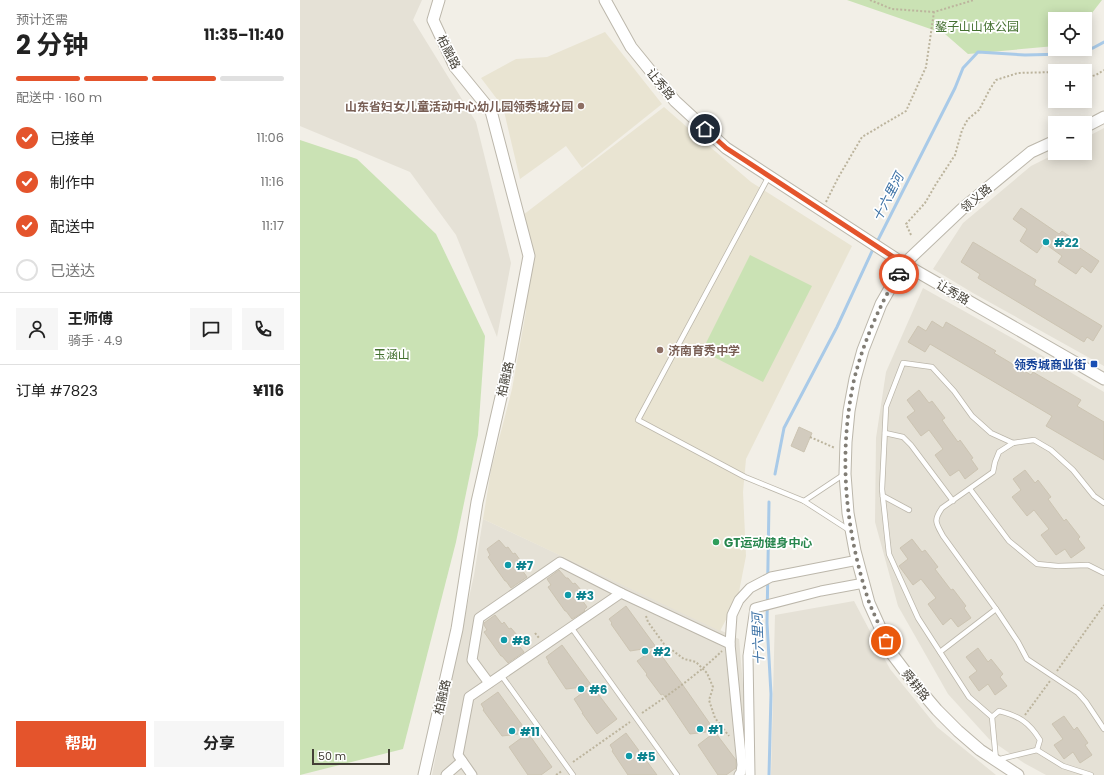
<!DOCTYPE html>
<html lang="zh">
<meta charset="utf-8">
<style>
body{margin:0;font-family:Poppins,"Noto Sans SC",sans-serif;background:#f6f6f6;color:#222;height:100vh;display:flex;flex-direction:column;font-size:15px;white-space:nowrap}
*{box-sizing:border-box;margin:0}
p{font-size:13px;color:#767676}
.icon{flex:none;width:22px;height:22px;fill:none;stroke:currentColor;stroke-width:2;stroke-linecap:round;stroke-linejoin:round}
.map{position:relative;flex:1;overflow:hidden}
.sheet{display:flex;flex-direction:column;background:#fff;width:300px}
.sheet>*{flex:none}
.controls{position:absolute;left:748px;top:12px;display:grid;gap:8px}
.controls a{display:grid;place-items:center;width:44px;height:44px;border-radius:0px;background:#fff;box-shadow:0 2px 10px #0003;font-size:20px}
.scale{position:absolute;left:12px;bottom:10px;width:78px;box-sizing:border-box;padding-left:4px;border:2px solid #444037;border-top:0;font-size:11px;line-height:14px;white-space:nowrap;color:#444037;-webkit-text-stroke:3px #fff;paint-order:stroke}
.pin{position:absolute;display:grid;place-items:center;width:34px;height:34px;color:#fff;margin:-17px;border:2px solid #fff;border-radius:50%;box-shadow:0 1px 4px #0007}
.courier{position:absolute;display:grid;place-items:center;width:40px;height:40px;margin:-20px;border:3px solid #e4542c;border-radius:50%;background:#fff;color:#222;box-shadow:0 1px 5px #0007}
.headline em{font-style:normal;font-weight:700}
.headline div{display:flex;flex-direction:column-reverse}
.headline{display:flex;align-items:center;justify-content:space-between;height:68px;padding:0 16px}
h1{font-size:26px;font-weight:700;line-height:30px}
.bar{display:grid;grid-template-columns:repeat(4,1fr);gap:6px 4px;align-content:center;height:48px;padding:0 16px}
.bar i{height:5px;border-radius:3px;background:#e0e0e0}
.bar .active{background:#e4542c}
.bar p{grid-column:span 4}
.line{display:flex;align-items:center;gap:10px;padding:0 16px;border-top:1px solid #e0e0e0}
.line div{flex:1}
.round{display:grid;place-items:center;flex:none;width:42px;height:42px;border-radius:0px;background:#f6f6f6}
ol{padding:0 16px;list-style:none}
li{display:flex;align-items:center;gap:12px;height:44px}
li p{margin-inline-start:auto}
li .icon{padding:4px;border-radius:50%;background:#e4542c;color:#fff;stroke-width:4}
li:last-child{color:#767676}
li i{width:22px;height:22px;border:2px solid #e0e0e0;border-radius:50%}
.action{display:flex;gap:8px;margin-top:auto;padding:8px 16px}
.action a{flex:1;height:46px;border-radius:0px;background:#e4542c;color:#fff;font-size:16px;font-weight:700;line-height:46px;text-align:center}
.action a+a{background:#f6f6f6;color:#222}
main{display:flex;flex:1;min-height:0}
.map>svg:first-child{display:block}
.residential{fill:#e5e1d6}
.education{fill:#e9e4d2}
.green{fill:#cae2b4}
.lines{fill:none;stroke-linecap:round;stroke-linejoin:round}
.stream{stroke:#a9cae8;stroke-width:3}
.building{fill:#d2cbbe;stroke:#ccc4b2}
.service-casing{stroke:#bcb7ab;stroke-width:6}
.minor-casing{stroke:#bcb7ab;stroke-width:11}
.tertiary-casing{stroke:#bcb7ab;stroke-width:13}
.path{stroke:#bcb49d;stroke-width:2;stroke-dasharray:2 2;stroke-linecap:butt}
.service{stroke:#fff;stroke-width:4.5}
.minor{stroke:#fff;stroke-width:9}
.tertiary{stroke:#fff;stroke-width:11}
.done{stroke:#817d75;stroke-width:4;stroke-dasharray:0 7.2}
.route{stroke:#e4542c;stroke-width:5}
.education-dot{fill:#8d6e63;stroke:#fff;stroke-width:1.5}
.culture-dot{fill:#0f9aa8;stroke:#fff;stroke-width:1.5}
.transit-dot{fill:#1a4fb4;stroke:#fff;stroke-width:1.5}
.leisure-dot{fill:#2e9e5b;stroke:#fff;stroke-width:1.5}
.labels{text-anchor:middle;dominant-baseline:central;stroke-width:3.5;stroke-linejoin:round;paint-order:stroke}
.park-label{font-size:12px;fill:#447030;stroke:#fff}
.street-label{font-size:12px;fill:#444037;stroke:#fff}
.education-label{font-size:12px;font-weight:bold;fill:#785e54;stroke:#fff;text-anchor:end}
.culture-label{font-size:12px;font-weight:bold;fill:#0d838f;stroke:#fff;text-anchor:start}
.transit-label{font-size:12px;font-weight:bold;fill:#164399;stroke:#fff;text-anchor:end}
.leisure-label{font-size:12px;font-weight:bold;fill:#27864d;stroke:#fff;text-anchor:start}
.water-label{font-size:13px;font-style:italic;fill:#3b71a5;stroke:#fff}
</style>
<main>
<section class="sheet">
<div class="headline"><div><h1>2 分钟</h1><p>预计还需</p></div><em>11:35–11:40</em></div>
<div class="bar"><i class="active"></i><i class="active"></i><i class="active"></i><i></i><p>配送中 · 160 m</p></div>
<ol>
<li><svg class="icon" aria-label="check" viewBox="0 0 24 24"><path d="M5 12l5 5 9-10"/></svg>已接单<p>11:06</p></li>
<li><svg class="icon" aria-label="check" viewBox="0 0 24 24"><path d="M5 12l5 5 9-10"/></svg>制作中<p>11:16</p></li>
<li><svg class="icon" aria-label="check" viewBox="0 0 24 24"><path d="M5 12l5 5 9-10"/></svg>配送中<p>11:17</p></li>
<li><i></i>已送达</li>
</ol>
<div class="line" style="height:72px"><a class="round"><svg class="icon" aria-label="person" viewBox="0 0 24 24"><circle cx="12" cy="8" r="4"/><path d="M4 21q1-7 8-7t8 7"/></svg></a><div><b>王师傅</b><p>骑手 · 4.9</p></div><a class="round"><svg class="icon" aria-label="chat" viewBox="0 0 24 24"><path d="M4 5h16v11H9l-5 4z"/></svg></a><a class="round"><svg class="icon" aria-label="phone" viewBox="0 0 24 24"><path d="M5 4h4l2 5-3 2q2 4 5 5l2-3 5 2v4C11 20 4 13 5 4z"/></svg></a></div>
<div class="line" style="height:52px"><div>订单 #7823</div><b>¥116</b></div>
<div class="action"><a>帮助</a><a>分享</a></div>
</section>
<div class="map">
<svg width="804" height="775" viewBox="0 0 804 775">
<rect width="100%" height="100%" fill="#f2efe7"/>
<g class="residential">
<path d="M0 0H122L113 20 176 122 211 263 197 337 156 235 110 172 0 126Z"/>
<path d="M804 128V366L673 293 633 269 663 223 731 166 757 153H785V138Z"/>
<path d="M623 288 712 338 804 392V775H746L724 763 689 739 648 694 598 606 575 522 576 438 586 372Z"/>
<path d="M183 519 439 639 446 720 447 775H132L151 679 174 575Z"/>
<path d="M554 601 590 669 637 727 696 775H471L475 615Z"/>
</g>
<g class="education">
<path d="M305 32 362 104 282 168 266 146 220 179 203 107 181 78 216 59 247 57Z"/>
<path d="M364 107 395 134 451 182 552 246 446 459 443 492 446 556 438 597 420 631 183 519 191 470 212 389 226 311 222 230 223 215Z"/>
</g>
<g class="green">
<path d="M547 0H802L785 22V19H755V46L668 54 645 34Z"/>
<path d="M0 140 57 159 136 234 185 336 178 435 156 542 103 749 0 775Z"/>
<path d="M450 255 512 286 463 382 402 351Z"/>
</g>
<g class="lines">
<g class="stream">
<path d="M577 242 655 88 663 68 678 52 725 55 765 54 793 48 804 42"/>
<path d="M475 474 484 428 537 327 574 247"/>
<path d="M469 775 471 694 467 623 469 502"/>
</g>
</g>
<g class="building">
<path d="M721 208 759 234 762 231 773 239 771 242 799 261 791 273 782 266 776 274 758 262 762 256 744 243 737 253 720 241 727 229 713 219Z"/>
<path d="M673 242 736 280 734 285 802 326 793 341 787 337 784 342 678 278 680 274 661 262Z"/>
<path d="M632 321 643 328 646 322 696 351 694 353 731 375 733 372 781 400 777 406 804 422V460L746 426 752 416 630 344 625 352 608 342 618 326 626 331Z"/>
<path d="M619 390 629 403 632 401 645 418 642 420 658 442 660 440 673 458 671 459 678 469 665 479 659 470 650 476 635 455 643 449 629 430 621 436 607 417 615 411 607 400Z"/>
<path d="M499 427 512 433 504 452 491 446Z"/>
<path d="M725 470 735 483 738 480 751 497 748 499 764 521 766 519 780 537 778 539 785 548 771 558 765 549 756 555 741 535 749 529 734 510 727 516 712 497 721 490 713 479Z"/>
<path d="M612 539 622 552 625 550 638 567 635 569 651 590 653 589 666 606 664 608 671 618 658 627 651 618 643 625 628 604 636 598 621 579 613 585 599 566 608 559 600 548Z"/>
<path d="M199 540 206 548 208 547 213 554 215 553 220 560 217 563 227 577 211 588 206 581H205L188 557 190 555 187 549Z"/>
<path d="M259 570 266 578H268L273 584 275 583 281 590 277 593 287 607 284 610 285 611 272 619 266 611H265L248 587 251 585 247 579Z"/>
<path d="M326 606 356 647 330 651 311 624 312 623 309 619Z"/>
<path d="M195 615 202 624 204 622 209 629 211 628 217 635 213 638 224 652 208 663 202 656H201L184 632 187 630 184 625V623Z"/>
<path d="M262 645 292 686 266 689 248 662H249L246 657Z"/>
<path d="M356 648 380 681 415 731 390 734 363 694 361 695 346 675 347 674 337 661Z"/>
<path d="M678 648 688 662 691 659 703 674 700 677 707 686 695 695 688 684 679 691 669 677 677 671 666 657Z"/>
<path d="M292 686 317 719 297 734 282 713H283L274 699Z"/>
<path d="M198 692 228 733 202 736 183 710 184 709 181 704Z"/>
<path d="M764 716 774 730 777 727 788 743 785 745 792 755 780 763 773 752 764 759 754 745 763 739 752 724Z"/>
<path d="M415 732 436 760V768L426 775H418L398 745Z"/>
<path d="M228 733 252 767 241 775H228L209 747Z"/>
<path d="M326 733 357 775H328L312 751 313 750 310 745Z"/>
</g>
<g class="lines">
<defs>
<g id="service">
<path d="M469 176 338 420 445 477 504 501 543 475"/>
<path d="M585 433 603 437 611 445 653 501"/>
<path d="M713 443 699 452 695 462 693 472 642 508C633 521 636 523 643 536L696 609 718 642 727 659 778 693 786 702 804 729"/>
<path d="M670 489 709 541 737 564 758 566 788 565 804 573"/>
<path d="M583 496 609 510"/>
<path d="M504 501 549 530"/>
<path d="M271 627 377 775"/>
<path d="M640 652 696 609"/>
<path d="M201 675 273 775"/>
<path d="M692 717 696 760 737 750"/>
<path d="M791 775 763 766 737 750 740 740C729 722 719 716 699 711L692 717 669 697 618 618 589 554 582 489 586 407 603 363 632 367 654 391 672 416 691 433 713 443 734 440 751 450 773 470 794 496 804 503"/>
</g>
<g id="minor">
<path d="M430 644 442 765 441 772 439 775"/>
<path d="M189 683 172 660 179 618 260 562 321 593"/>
<path d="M146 775 162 761"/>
<path d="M172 775 158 755 169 697 321 593 430 644 432 615 439 600 450 588 471 577 558 560"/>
<path d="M450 775 448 656 455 608 521 591 564 583"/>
</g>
<g id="tertiary">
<path d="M305 0 331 47 375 101 426 148 604 264 804 379"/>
<path d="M785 127 804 117"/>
<path d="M124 775 157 629 177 502 209 362 229 256 191 111 155 67 133 20 139 0"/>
<path d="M718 775 680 750 658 731 637 710 614 683 592 654 569 603 555 551 548 513 545 474 546 442 549 411 555 379 563 350 581 304 604 264 662 209 731 152 755 141"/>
</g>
</defs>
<use href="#service" class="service-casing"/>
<use href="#minor" class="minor-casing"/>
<use href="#tertiary" class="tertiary-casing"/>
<g class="path">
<path d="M570 0 592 9 634 12"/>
<path d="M785 78 796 75 804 70"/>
<path d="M526 202 538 178 562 137 606 111 626 67 634 12 674 0"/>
<path d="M611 235 606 224 625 203 636 184 655 155 662 130 668 119 679 110 690 89 696 80 718 73 755 72"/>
<path d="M510 437 535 448"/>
<path d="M346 616 348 622 364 644 384 659 396 662 407 673 413 687 412 691 409 700 415 718 429 736"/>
<path d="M235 633 239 638"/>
<path d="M757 671 804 605"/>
<path d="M342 713C370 694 397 675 422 651"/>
<path d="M725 715 750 681"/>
<path d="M273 762 330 722"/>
<path d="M256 775 262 771"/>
</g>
<use href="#service" class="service"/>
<use href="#minor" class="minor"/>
<use href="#tertiary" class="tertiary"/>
</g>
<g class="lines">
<path class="done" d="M586 641C581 628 574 615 569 602 545 530 538 455 554 380 560 355 570 329 581 306 586 295 593 284 599 274"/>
<path class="route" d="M405 129 426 148 604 264 599 274"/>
</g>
<g class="education-dot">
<circle cx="281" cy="106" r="4"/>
<circle cx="360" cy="350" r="4"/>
</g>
<g class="culture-dot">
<circle cx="746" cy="242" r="4"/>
<circle cx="208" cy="565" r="4"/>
<circle cx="268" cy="595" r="4"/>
<circle cx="204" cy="640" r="4"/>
<circle cx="345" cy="651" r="4"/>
<circle cx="281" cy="689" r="4"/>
<circle cx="400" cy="729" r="4"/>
<circle cx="212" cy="731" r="4"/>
<circle cx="329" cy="756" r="4"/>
</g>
<rect class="transit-dot" x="790" y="360" width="8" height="8" rx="2"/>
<circle class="leisure-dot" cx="416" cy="542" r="4"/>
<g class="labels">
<g class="park-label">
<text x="677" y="26">鏊子山山体公园</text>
<text x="92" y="354">玉涵山</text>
</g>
<g class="street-label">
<text transform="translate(149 52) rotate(63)">柏融路</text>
<text transform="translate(361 84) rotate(50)">让秀路</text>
<text transform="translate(676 198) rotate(-41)">领义路</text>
<text transform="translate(653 292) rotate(30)">让秀路</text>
<text transform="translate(205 379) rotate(-77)">柏融路</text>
<text transform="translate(616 685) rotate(51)">舜耕路</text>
<text transform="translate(142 697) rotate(-77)">柏融路</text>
</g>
<g class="education-label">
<text x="273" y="106">山东省妇女儿童活动中心幼儿园领秀城分园</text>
<text x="368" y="350" text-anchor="start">济南育秀中学</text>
</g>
<g class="culture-label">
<text x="754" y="242">#22</text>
<text x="216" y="565">#7</text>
<text x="276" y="595">#3</text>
<text x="212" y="640">#8</text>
<text x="353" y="651">#2</text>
<text x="289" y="689">#6</text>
<text x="408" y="729">#1</text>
<text x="220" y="731">#11</text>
<text x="337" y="756">#5</text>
</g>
<g class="transit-label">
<text x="786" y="364">领秀城商业街</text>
</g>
<g class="leisure-label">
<text x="424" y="542">GT运动健身中心</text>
</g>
<g class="water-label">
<text transform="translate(588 197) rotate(-63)">十六里河</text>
<text transform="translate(458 639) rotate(-92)">十六里河</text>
</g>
</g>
</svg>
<div class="controls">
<a><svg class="icon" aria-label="locate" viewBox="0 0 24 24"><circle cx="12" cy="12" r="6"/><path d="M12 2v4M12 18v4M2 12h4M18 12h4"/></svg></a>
<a>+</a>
<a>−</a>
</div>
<div class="scale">50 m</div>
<div class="pin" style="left:586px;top:641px;background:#ea580c"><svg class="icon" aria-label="bag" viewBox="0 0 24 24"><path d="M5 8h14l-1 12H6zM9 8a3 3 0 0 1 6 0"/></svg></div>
<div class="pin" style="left:405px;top:129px;background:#1f2937"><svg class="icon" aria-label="home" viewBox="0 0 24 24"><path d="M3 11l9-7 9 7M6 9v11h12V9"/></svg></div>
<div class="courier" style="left:599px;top:274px"><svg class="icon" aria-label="car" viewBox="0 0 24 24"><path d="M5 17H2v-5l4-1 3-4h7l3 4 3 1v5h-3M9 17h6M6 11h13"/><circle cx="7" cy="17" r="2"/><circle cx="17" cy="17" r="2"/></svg></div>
</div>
</main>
